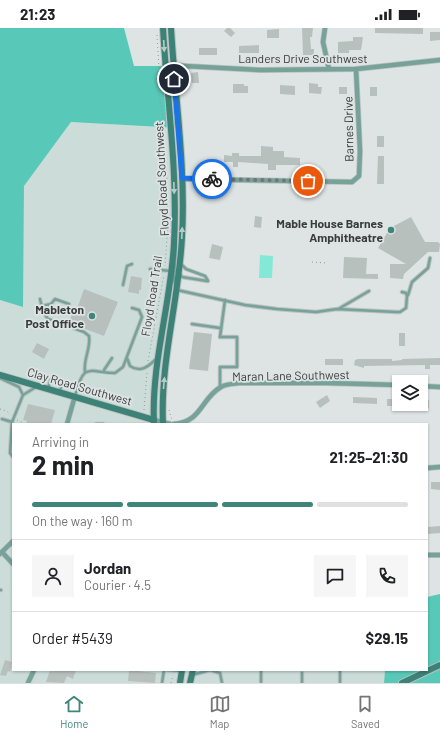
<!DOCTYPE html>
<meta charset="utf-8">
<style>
body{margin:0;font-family:Barlow,sans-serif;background:#f6f6f6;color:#202124;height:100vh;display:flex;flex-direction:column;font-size:15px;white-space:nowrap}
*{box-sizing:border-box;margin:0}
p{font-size:13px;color:#757577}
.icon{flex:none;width:22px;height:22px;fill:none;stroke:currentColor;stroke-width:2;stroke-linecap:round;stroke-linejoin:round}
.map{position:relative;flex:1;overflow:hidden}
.panel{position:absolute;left:12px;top:395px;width:416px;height:248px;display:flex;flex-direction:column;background:#fff;border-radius:0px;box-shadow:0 1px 3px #0004}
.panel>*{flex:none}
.fabs{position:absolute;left:392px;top:347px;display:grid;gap:8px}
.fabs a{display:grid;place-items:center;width:36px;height:36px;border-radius:0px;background:#fff;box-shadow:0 1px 3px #0004;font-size:20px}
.pin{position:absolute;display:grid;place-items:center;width:34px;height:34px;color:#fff;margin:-17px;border:2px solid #fff;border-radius:50%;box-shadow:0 1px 4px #0007}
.courier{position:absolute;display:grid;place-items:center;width:40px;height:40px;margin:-20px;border:3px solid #1a73e8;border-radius:50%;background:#fff;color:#222;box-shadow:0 1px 5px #0007}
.summary em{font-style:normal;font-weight:700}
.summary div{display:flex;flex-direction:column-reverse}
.summary{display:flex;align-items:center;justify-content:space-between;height:68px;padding:0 20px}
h1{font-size:26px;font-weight:700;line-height:30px}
.bar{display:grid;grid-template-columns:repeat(4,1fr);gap:6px 4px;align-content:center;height:48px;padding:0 20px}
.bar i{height:5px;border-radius:3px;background:#e0e0e0}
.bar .selected{background:#40857a}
.bar p{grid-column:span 4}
.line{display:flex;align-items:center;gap:10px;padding:0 20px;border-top:1px solid #e0e0e0}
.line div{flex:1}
.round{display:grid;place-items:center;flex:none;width:42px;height:42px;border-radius:0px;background:#f6f6f6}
.status{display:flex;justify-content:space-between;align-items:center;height:28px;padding:0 20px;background:#fff;direction:ltr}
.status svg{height:11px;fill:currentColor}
.tab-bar{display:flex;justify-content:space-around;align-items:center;height:56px;border-top:1px solid #e0e0e0;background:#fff;font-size:11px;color:#757577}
.tab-bar a{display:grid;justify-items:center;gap:2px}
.tab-bar .selected{color:#40857a}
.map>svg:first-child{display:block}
.built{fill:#ccddd9}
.green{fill:#84e8d7}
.forest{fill:#58c9b8}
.building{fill:#b8c0be}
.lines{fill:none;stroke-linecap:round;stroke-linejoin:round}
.lane-casing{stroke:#bcc2c2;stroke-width:4.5}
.street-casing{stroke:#bcc2c2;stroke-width:6}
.secondary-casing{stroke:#bcc2c2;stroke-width:8}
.path{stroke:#949998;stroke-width:1;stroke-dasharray:1 3;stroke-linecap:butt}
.lane{stroke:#77a29a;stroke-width:2.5}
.street{stroke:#77a29a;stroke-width:4.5}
.secondary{stroke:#3c8277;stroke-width:6}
.oneway{fill:#b5ccc8}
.done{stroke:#727776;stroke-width:4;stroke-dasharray:0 7.2}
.route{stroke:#1a73e8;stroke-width:5}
.poi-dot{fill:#40857a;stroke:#dde4e3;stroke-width:1.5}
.labels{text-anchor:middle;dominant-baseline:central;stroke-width:3.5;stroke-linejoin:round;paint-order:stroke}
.street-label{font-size:12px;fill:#393c3c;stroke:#dde4e3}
.poi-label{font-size:12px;font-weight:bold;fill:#393c3c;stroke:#dde4e3;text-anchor:end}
</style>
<div class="status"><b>21:23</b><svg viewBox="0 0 49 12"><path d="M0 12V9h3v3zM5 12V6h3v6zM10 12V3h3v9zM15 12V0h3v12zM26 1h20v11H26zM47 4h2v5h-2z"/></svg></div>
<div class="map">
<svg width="440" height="655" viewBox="0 0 440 655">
<rect width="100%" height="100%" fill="#dde4e3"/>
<path class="built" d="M71 94 179 100 181 229 160 396H13V642H385L384 655H0V272L22 278 24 158Z"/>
<path class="green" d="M260 227 273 228 272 250H259Z"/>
<g class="forest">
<path d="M0 0H124L134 38H176L179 100 71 94 24 158 23 279 0 272Z"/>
<path d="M440 566V655H384L385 642H427V569Z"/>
</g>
<g class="building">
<path d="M227 0H230L235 5 231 9 224 3Z"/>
<path d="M302 0H313L312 9H310L311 21H314V27H303Z"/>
<path d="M375 0H423V6L375 5Z"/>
<path d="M279 1V10H267V2Z"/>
<path d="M430 4H440V12L430 13Z"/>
<path d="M353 9H363L361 22H349V25H338V14L353 13Z"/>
<path d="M259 17V25H239V18Z"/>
<rect x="199" y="20" width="18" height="7"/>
<path d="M198 44 199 55H192L191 45Z"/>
<path d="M309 55 318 56V59H322L321 66 309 65Z"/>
<path d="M233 56H244V58H248V65H233Z"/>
<path d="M280 57 295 58V67L280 66Z"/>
<rect x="339" y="59" width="8" height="7"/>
<rect x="370" y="59" width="7" height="9"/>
<rect x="377" y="108" width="7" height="11"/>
<path d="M261 118 273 119V123H284V129L300 130V137H276V142H268V136L238 134V139H233V134H224V127L232 128V125H239V128H261Z"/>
<path d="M378 128H384V156H377Z"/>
<path d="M255 188 262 189 261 200 254 199Z"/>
<path d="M411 189 425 214H438L440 216 439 224H428L404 246 403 251 390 250V236H406L378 220 390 200Z"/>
<path d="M212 216 223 219 220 232 209 230Z"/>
<path d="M344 229 367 230 366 246H378V251L343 250Z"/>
<path d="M131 248 142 250 141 262H139V266L128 264Z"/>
<path d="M84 261 118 274 104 308 69 295 74 280 77 281Z"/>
<path d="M194 304 212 306 208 343 189 341Z"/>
<rect x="399" y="305" width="6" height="13"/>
<path d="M37 315 49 321 44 331 32 324Z"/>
<path d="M440 330V337H430V341H425V337L364 338V340L354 337 355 332 358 331H392V333L402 332V331Z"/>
<rect x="325" y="331" width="18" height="6"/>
<path d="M327 367 330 373 320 380 316 374Z"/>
<path d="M353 369 377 370V376L353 375Z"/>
<rect x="387" y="371" width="12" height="7"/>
<rect x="421" y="372" width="8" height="8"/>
<path d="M28 376 55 382 51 396H26L27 393 23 392Z"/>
<path d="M431 454H440V462L431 461Z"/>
<path d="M440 498V505L427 506V499Z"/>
<path d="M5 632 12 634 10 644 8 643 6 648 0 647Z"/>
<path d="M50 642H76L73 651 67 648 64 655 46 654Z"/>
<path d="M129 642 156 645 155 655 128 653Z"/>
</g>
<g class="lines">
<defs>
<g id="lane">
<path d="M181 236 186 241 205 248 208 253"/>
<path d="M150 241 171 243"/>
<path d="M180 246 182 249 207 253"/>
<path d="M123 257 127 238 132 236"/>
<path d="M175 257 174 251 176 216"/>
<path d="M177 262 245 277 277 281 316 284 337 281 396 284H400L406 280 407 268 406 265 402 264"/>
<path d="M408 267 412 254 428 240 430 230"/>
<path d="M40 271 43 284 48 291 84 304 89 308C91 321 83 331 85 344"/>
<path d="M42 278 51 276 55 271 69 276"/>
<path d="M340 280 369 263"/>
<path d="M192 296 220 300"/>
<path d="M220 309H237V339H220V359"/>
<path d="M220 309 225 272"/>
<path d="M127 330 130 338C140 345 148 339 156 331"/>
<path d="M104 342 112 330"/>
<path d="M0 350 19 359 23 367"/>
<path d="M48 360 51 351"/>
<path d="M60 363 62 355"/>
<path d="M75 368C84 334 87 344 115 345L123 339 142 289 139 282 132 280"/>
<path d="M2 391 12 394 23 367 36 359"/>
<path d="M12 394 10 425 13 429"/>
<path d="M96 396H103"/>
<path d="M0 562H1"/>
<path d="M167 642 182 643"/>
<path d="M261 642V655"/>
<path d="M302 645V655"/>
<path d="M192 647 210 642 220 645 222 655"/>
<path d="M162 655 164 642"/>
<path d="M340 655V642"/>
</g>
<g id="street">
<path d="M325 0 323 14 329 41"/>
<path d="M165 37 261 42 356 41 440 32"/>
<path d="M182 151 352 154 359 148 360 123 356 41"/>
<path d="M421 358 440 359"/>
<path d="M154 392 170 396"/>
<path d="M67 396 75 368"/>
<path d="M174 396C202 394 201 370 221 359 226 356 233 356 239 355H326L399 357"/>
<path d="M427 440 440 439"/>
<path d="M2 524 13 536"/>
<path d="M0 526 13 513"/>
<path d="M427 527H440"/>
<path d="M28 655 34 642"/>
</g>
<g id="secondary">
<path d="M0 347 154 392"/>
<path d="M154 396C151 335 171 276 174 215 178 144 167 71 163 0"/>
<path d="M163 396C160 333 179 272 182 209 186 140 175 69 171 0"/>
<path d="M180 655 182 642"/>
<path d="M190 655 193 642"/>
<path d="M402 655 440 637"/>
</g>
</defs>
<use href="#lane" class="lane-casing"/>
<use href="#street" class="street-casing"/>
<use href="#secondary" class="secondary-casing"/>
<g class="path">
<path d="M157 7 159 40 156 53 163 89 167 150 168 198 165 238"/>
<path d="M312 234 326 235"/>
<path d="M148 333 164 247"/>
<path d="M0 381 7 383 10 387"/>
<path d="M144 382 147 344"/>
<path d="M169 382 172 392"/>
<path d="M17 392 22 394"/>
<path d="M171 655 173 647"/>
</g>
<use href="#lane" class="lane"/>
<use href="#street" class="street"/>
<use href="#secondary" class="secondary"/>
</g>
<defs><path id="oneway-solid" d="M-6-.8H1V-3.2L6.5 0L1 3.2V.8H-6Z"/></defs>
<g class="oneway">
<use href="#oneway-solid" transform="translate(164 18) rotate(87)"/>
<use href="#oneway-solid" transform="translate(174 160) rotate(88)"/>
<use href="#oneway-solid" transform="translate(182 205) rotate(-88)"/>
<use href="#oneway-solid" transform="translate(164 355) rotate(-85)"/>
</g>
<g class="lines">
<path class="done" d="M212 151 308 153"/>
<path class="route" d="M174 51 182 150 212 151"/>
</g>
<g class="poi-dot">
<circle cx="391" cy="202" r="4"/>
<circle cx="92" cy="288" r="4"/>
</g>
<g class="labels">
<g class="street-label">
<text x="303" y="30">Landers Drive Southwest</text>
<text transform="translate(348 101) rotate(-91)">Barnes Drive</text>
<text transform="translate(161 151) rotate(-93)">Floyd Road Southwest</text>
<text transform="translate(151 268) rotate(-81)">Floyd Road Trail</text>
<text transform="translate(291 347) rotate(-1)">Maran Lane Southwest</text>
<text transform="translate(80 358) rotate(16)">Clay Road Southwest</text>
</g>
<g class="poi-label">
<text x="383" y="195">Mable House Barnes<tspan x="383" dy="14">Amphitheatre</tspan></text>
<text x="84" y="281">Mableton<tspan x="84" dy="14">Post Office</tspan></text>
</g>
</g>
</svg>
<div class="fabs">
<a><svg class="icon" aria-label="layers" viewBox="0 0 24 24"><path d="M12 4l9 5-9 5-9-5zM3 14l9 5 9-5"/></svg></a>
</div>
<div class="pin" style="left:308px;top:153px;background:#ea580c"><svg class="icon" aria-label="bag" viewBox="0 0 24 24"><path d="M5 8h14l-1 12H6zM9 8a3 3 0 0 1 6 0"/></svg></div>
<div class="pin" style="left:174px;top:51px;background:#1f2937"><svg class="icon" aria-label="home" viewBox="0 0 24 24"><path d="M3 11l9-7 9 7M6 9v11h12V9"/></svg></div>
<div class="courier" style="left:212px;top:151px"><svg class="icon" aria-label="bike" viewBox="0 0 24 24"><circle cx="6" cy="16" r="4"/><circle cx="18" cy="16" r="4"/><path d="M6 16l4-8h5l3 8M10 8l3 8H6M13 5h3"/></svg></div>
<section class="panel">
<div class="summary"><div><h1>2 min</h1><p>Arriving in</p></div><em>21:25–21:30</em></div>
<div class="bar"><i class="selected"></i><i class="selected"></i><i class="selected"></i><i></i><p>On the way · 160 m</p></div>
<div class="line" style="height:72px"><a class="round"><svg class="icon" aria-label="person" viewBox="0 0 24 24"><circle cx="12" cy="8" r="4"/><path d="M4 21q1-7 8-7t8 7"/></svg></a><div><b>Jordan</b><p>Courier · 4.5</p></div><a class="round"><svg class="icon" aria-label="chat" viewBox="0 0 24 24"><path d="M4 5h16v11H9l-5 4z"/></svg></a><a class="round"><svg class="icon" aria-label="phone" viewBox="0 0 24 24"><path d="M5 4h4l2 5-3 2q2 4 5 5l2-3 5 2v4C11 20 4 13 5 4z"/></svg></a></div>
<div class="line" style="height:52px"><div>Order #5439</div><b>$29.15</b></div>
</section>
</div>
<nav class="tab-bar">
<a class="selected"><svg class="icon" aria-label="home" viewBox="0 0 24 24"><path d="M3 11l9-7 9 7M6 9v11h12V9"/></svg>Home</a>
<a><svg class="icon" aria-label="map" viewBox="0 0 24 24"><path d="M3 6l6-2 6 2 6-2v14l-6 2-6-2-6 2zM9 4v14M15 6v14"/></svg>Map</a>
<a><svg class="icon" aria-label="saved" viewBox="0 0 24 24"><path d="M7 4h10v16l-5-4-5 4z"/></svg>Saved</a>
</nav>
